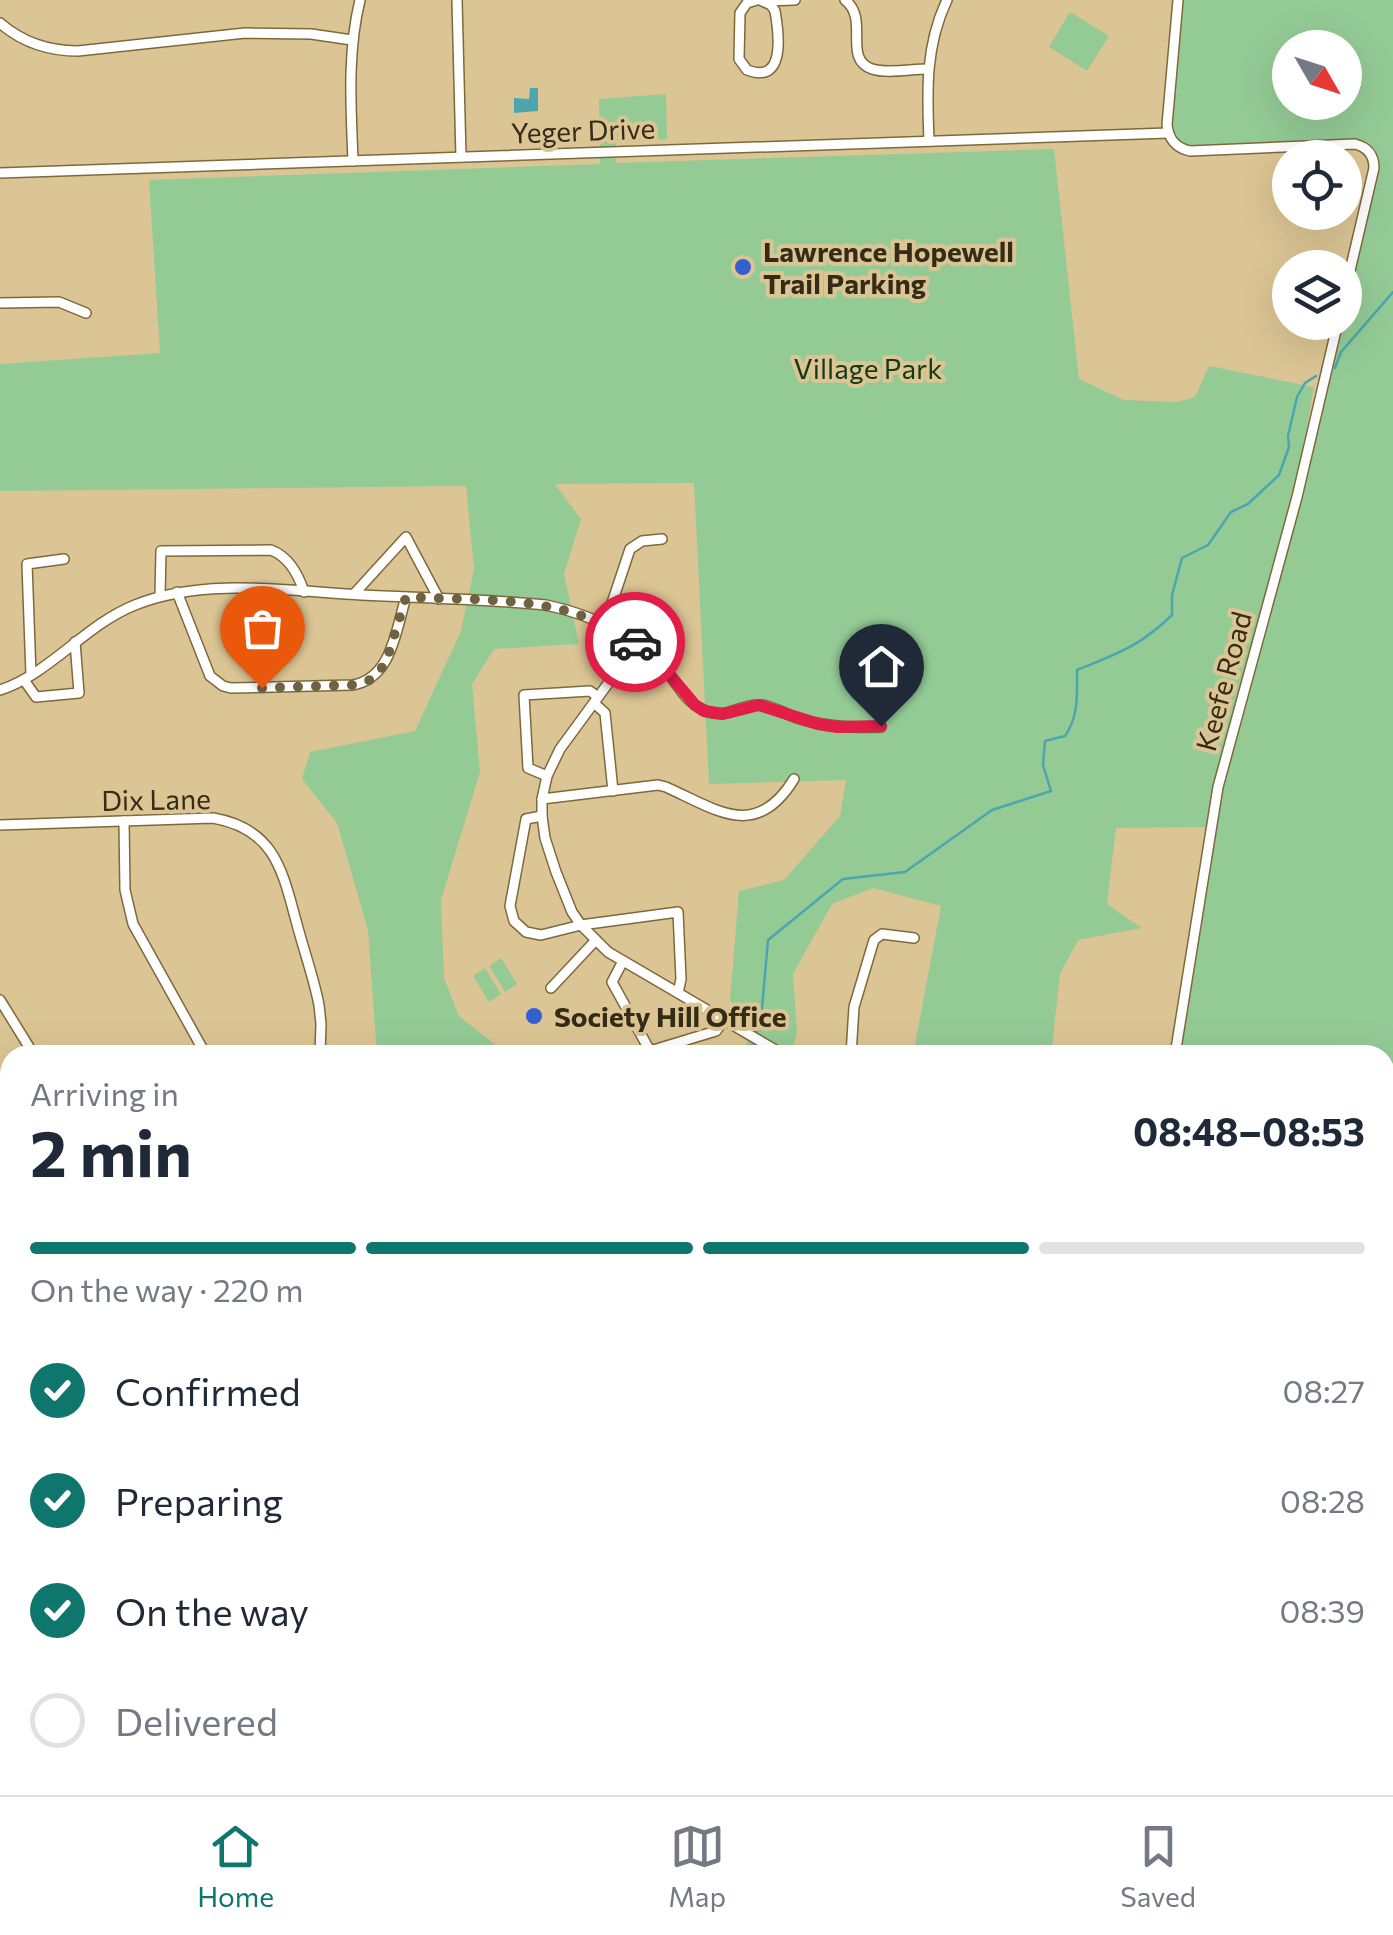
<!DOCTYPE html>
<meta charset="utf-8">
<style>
body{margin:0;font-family:Commissioner,sans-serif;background:#f2f2f3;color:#1f2937;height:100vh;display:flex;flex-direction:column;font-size:38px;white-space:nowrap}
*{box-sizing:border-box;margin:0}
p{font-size:32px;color:#747a83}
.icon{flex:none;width:55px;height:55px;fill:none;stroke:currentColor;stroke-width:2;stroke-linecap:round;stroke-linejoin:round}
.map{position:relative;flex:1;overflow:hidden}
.side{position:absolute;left:0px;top:1045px;width:1395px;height:750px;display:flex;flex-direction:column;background:#fff;border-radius:30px 30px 0 0;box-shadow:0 10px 40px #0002}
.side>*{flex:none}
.needle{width:65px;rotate:129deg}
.fabs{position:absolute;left:1272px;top:30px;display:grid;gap:20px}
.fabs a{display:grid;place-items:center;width:90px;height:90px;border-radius:50%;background:#fff;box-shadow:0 10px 40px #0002;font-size:50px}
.pin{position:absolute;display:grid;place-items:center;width:85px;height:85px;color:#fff;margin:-102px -42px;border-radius:50% 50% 50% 0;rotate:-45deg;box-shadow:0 0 10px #0007}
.pin .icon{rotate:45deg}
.courier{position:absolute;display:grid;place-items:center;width:100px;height:100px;margin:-50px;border:8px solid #e11d48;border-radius:50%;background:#fff;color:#222;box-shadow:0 2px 12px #0007}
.headline em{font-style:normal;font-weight:700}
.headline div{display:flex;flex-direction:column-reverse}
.headline{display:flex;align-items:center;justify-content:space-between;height:170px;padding:0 30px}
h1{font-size:65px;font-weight:700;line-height:75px}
.bar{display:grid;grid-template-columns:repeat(4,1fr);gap:15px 10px;align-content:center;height:120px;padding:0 30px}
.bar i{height:12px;border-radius:8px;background:#e0e1e3}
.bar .on{background:#0f766e}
.bar p{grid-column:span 4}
ol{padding:0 30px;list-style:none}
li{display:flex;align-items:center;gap:30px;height:110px}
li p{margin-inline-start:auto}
li .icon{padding:10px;border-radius:50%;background:#0f766e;color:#fff;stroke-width:4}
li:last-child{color:#747a83}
li i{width:55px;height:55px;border:5px solid #e0e1e3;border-radius:50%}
.dock{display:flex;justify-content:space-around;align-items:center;height:140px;border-top:2px solid #e0e1e3;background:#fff;font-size:28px;color:#747a83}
.dock a{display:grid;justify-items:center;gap:5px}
.dock .on{color:#0f766e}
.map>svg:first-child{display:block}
.green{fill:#94cb95;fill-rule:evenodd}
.water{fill:#4ba6b0}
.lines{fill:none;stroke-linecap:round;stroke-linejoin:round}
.stream{stroke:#4ba6b0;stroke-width:2.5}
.minor-casing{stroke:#7e693b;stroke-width:12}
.minor{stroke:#fff;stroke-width:9}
.done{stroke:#6f6243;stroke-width:10;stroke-dasharray:0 18}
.route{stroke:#e11d48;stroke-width:12}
.poi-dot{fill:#355fcf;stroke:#dcc594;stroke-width:4}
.labels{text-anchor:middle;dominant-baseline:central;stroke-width:8;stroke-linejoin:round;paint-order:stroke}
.street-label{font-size:28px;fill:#352c18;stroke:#dcc594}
.poi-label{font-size:28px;font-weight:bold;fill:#352c18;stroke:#dcc594;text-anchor:start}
.park-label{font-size:28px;fill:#153918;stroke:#dcc594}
</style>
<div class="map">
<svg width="1393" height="1795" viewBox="0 0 1393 1795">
<rect width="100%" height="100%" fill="#dcc594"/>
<g class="green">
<path d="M1181 0H1393V1700L1385 1698V1055H1176L1208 827 1116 828 1107 904 1142 928 1078 940 1060 974 1051 1055H913L941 906 873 888 832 904 793 974 797 1032 792 1055H741L754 1028 730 1000 739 891 784 880 840 816 846 780 709 784 694 483 555 484 581 519 564 574 579 644 494 649 472 684 480 772 441 900 444 978 459 1016 508 1055H377L368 930 337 823 302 779 310 752 415 731 461 631 474 569 466 486 0 491V364L160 353 149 180 600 164 599 99 666 94 667 139 616 141V163L1054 149 1079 379 1124 400 1177 402 1195 397 1209 366 1314 387 1294 499 1339 323 1345 322V298L1375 174 1368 147 1191 149 1180 146 1170 133ZM1290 48H1345V102H1290Z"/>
<path d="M1070 12 1109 36 1087 71 1049 47Z"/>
<path d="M501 958 517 984 505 992 489 966Z"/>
<path d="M485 968 501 994 489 1002 473 976Z"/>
<path d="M283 1785H411L414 1795H283Z"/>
</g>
<path class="water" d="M530 88H538V111L514 113V98L529 99Z"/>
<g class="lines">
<g class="stream">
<path d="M1335 368 1341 352 1393 292"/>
<path d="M757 1031 761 1020 768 940 843 879 905 872 992 810 1051 791 1043 765 1045 741 1065 736C1079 716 1077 694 1077 670 1118 653 1139 647 1172 615V595L1182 558 1208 545 1231 512 1248 504 1279 475 1289 447 1288 436 1297 397 1305 383 1316 376"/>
<path d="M749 1055 752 1045"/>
<path d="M327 1785 331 1795"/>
</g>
<defs>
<g id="minor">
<path d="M457 0 461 157"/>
<path d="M757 0 747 3 740 13 739 59 747 70C786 85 779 34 775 11L771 5 760 0"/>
<path d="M845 0C870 19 842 59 872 69 887 74 911 69 928 69"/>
<path d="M1178 0 1167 125C1169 140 1176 148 1190 151L1355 144C1367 147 1374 155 1374 168L1345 292"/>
<path d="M765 1 795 0"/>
<path d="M0 23C23 43 48 51 78 51L245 33 311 34 352 40"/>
<path d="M929 141C927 92 925 46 947 0"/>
<path d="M353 161C351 107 347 53 360 0"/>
<path d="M0 173 1168 133"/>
<path d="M0 303 59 302 86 313"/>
<path d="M177 592 210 676 223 686 231 688 352 685C392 679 396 629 406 597"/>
<path d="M354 594 406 537 439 599"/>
<path d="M160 596 161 551 271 550C289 557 298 573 304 592"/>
<path d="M605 624 630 549 642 541 662 539"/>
<path d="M637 644 560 749 547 776 542 799V816L545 838 556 872 572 912 581 925 608 952 784 1055"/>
<path d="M31 675 27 564 64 559"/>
<path d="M24 680 36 697 79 693 75 642"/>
<path d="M0 690C51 673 85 625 135 605 203 577 290 591 362 595 424 598 485 599 546 605 589 614 629 632 661 664 674 678 684 701 702 709 726 722 739 703 761 705 774 707 786 714 797 718 825 727 853 728 881 727"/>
<path d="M594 703 605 713 613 791"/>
<path d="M547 776 528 768 524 695 590 691 598 697"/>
<path d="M542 799 658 785 666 787C717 810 756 841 794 779"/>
<path d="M542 816 526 819 510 906 514 921 526 932 541 935 581 925 678 912 681 979 678 993"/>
<path d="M124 821 125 890 133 924 206 1055"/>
<path d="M0 825 213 818C277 829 283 874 298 928 305 954 314 979 319 1005L321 1024 320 1055"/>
<path d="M623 961 612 982 650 1051 716 1031 724 1020"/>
<path d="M551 988 595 941"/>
<path d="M0 1000 34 1055"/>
<path d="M851 1055 854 1007 874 940 882 934 914 938"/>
<path d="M1175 1055 1218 787 1297 497 1338 322"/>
<path d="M0 1175 10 1198"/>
<path d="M0 1406 10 1407"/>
<path d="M0 1562 10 1589"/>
<path d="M0 1660 10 1658"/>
<path d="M1385 1698 1393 1700"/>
<path d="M220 1785V1795"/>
<path d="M575 1785 593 1795"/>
<path d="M52 1795 101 1785"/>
<path d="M602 1795 609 1785"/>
<path d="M769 1795V1785"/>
</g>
</defs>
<use href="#minor" class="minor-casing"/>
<use href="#minor" class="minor"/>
</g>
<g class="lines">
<path class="done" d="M262 688 352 685 368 681 376 676 386 662 406 597C489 601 563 594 635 642"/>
<path class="route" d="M635 642 659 662 695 705 704 711 723 714 759 705 818 724 837 727 881 726"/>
</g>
<g class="poi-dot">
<circle cx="743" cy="267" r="10"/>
<circle cx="534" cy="1016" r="10"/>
</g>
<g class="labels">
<g class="street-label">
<text transform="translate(583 130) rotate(-2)">Yeger Drive</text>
<text transform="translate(1223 681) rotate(-75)">Keefe Road</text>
<text transform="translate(156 799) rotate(-1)">Dix Lane</text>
</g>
<g class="poi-label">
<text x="763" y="251">Lawrence Hopewell<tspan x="763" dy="32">Trail Parking</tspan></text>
<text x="554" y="1016">Society Hill Office</text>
</g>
<g class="park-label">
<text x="868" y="368">Village Park</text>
</g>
</g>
</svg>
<div class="fabs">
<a><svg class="needle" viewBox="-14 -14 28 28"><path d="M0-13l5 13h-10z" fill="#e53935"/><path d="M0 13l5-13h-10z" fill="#747a83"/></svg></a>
<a><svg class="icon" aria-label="locate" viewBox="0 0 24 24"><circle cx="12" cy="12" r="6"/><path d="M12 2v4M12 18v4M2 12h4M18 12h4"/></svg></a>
<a><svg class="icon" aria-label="layers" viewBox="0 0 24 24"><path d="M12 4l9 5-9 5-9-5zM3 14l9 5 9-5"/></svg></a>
</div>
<div class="pin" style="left:262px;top:688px;background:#ea580c"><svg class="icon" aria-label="bag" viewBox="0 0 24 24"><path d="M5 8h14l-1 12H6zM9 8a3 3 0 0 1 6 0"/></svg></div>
<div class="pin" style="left:881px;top:726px;background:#1f2937"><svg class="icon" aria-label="home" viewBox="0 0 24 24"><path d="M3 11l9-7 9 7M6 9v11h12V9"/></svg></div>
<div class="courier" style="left:635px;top:642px"><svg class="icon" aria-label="car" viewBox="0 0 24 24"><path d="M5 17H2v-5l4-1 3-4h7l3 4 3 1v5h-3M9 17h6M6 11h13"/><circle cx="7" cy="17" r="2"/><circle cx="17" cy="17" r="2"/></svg></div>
<section class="side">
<div class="headline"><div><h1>2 min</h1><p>Arriving in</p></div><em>08:48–08:53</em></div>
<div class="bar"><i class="on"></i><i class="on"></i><i class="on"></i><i></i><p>On the way · 220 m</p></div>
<ol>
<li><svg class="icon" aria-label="check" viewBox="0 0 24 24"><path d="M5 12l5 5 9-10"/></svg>Confirmed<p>08:27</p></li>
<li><svg class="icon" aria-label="check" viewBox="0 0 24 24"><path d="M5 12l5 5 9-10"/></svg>Preparing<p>08:28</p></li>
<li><svg class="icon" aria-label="check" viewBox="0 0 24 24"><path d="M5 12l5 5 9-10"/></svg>On the way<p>08:39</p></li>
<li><i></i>Delivered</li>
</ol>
</section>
</div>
<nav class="dock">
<a class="on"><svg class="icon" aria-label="home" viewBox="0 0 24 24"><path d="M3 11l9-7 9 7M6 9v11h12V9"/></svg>Home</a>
<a><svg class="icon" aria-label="map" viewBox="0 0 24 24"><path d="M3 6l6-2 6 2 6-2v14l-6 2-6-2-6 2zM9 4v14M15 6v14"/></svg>Map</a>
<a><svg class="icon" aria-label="saved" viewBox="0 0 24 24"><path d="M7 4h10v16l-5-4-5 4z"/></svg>Saved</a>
</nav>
